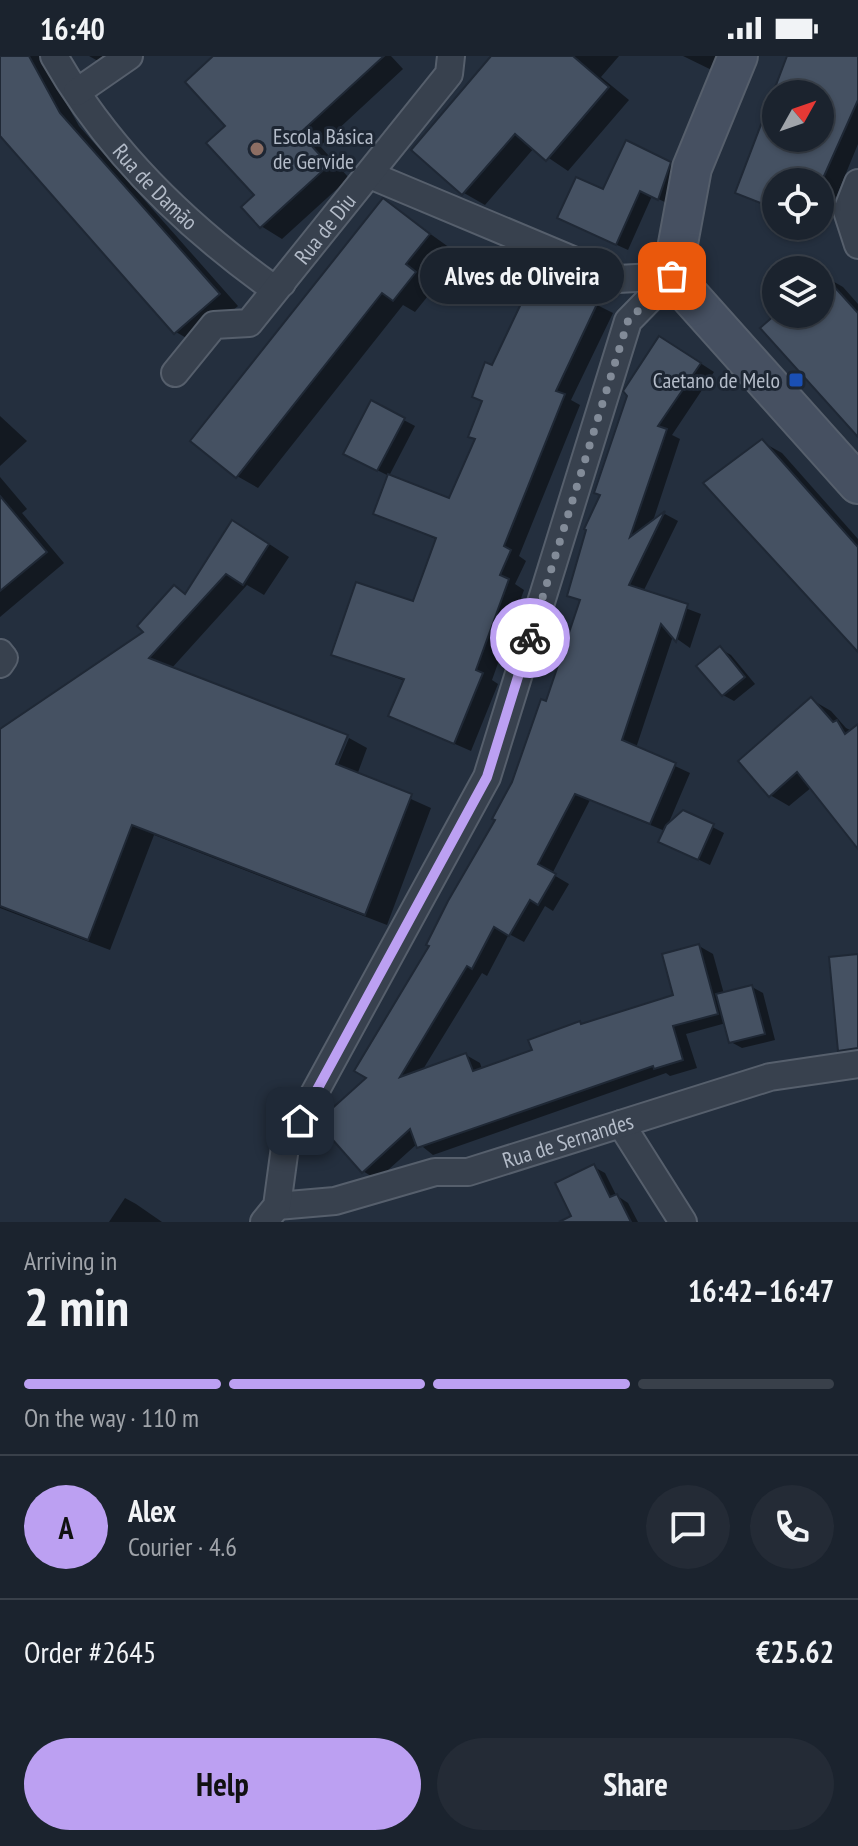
<!DOCTYPE html>
<meta charset="utf-8">
<style>
body{margin:0;font-family:"PT Sans Narrow",sans-serif;background:#242b36;color:#f1f3f6;height:100vh;display:flex;flex-direction:column;font-size:30px;white-space:nowrap}
*{box-sizing:border-box;margin:0}
p{font-size:26px;color:#a0a4aa}
.icon{flex:none;width:44px;height:44px;fill:none;stroke:currentColor;stroke-width:2;stroke-linecap:round;stroke-linejoin:round}
.map{position:relative;height:1166px;overflow:hidden}
.sheet{display:flex;flex-direction:column;background:#1b232e;flex:1}
.sheet>*{flex:none}
.needle{width:52px;rotate:50deg}
.tools{position:absolute;left:762px;top:24px;display:grid;gap:16px}
.tools a{display:grid;place-items:center;width:72px;height:72px;border-radius:50%;background:#1b232e;box-shadow:0 2px 6px #0004,0 0 0 2px #39404a;font-size:40px}
.pin{position:absolute;display:grid;place-items:center;width:68px;height:68px;color:#fff;margin:-34px;border-radius:16px;box-shadow:0 4px 12px #0006}
.courier{position:absolute;display:grid;place-items:center;width:80px;height:80px;margin:-40px;border:6px solid #bca0f2;border-radius:50%;background:#fff;color:#222;box-shadow:0 2px 10px #0007}
.bubble{position:absolute;height:56px;border-radius:28px;background:#1b232e;box-shadow:0 2px 6px #0004,0 0 0 2px #39404a;font-size:26px;font-weight:800;line-height:56px;text-align:center}
.overview em{font-style:normal;font-weight:800}
.overview div{display:flex;flex-direction:column-reverse}
.overview{display:flex;align-items:center;justify-content:space-between;height:136px;padding:0 24px}
h1{font-size:52px;font-weight:800;line-height:60px}
.bar{display:grid;grid-template-columns:repeat(4,1fr);gap:12px 8px;align-content:center;height:96px;padding:0 24px}
.bar i{height:10px;border-radius:6px;background:#39404a}
.bar .active{background:#bca0f2}
.bar p{grid-column:span 4}
.line{display:flex;align-items:center;gap:20px;padding:0 24px;border-top:2px solid #39404a}
.line div{flex:1}
.round{display:grid;place-items:center;flex:none;width:84px;height:84px;border-radius:42px;background:#242b36}
.action{display:flex;gap:16px;margin-top:auto;padding:16px 24px}
.action a{flex:1;height:92px;border-radius:48px;background:#bca0f2;color:#111;font-size:32px;font-weight:800;line-height:92px;text-align:center}
.action a+a{background:#242b36;color:#f1f3f6}
.status{display:flex;justify-content:space-between;align-items:center;height:56px;padding:0 40px;background:#1b232e;direction:ltr}
.status svg{height:22px;fill:currentColor}
.map>svg:first-child{display:block}
.shadow{fill:#0007;fill-rule:evenodd}
.building{fill:#455162;stroke:#1f2835;stroke-width:2;fill-rule:evenodd}
.lines{fill:none;stroke-linecap:round;stroke-linejoin:round}
.street-casing{stroke:#565f6c;stroke-width:30}
.secondary-casing{stroke:#565f6c;stroke-width:42}
.street{stroke:#38414e;stroke-width:26}
.secondary{stroke:#465061;stroke-width:38}
.done{stroke:#828b98;stroke-width:8;stroke-dasharray:0 14.4}
.route{stroke:#bca0f2;stroke-width:10}
.education-dot{fill:#8d6e63;stroke:#1d2633;stroke-width:3}
.transit-dot{fill:#1a4fb4;stroke:#1d2633;stroke-width:3}
.labels{text-anchor:middle;dominant-baseline:central;stroke-width:6;stroke-linejoin:round;paint-order:stroke}
.poi-label{font-size:22px;fill:#b4bcc9;stroke:#1d2633;text-anchor:start}
.street-label{font-size:22px;fill:#b4bcc9;stroke:#1d2633}
</style>
<div class="status"><b>16:40</b><svg viewBox="0 0 49 12"><path d="M0 12V9h3v3zM5 12V6h3v6zM10 12V3h3v9zM15 12V0h3v12zM26 1h20v11H26zM47 4h2v5h-2z"/></svg></div>
<div class="map">
<svg width="858" height="1166" viewBox="0 0 858 1166">
<rect width="100%" height="100%" fill="#242f3e"/>
<g class="shadow">
<path d="M0 0H40L79 70 238 250 195 287 176 276 0 63Z"/>
<path d="M89 0H121L107 10Z"/>
<path d="M216 0H391L403 13 320 90 349 122 282 183 261 170 257 140 228 70Z"/>
<path d="M494 0H619L601 21 629 44 568 115 534 92 485 149 464 137Z"/>
<path d="M683 0H734L726 21Z"/>
<path d="M790 0H858V88L823 173 815 170H820V126H776V154L737 136ZM776 38H820V82H776Z"/>
<path d="M670 108 681 114 669 148 652 140 628 194 571 168 604 135Z"/>
<path d="M383 144 450 192 426 221 436 230 415 256 403 249 258 432 237 420Z"/>
<path d="M537 219 613 257 571 344 580 349 519 500 526 505 515 528 524 534 492 624 498 628 471 695 391 660 405 625 334 598 415 547 438 484 375 457 450 445 477 383 493 312Z"/>
<path d="M822 219 843 231 858 248V378L778 258H820Z"/>
<path d="M674 290 714 316 672 379 680 383 652 468 665 458 678 465 643 536 701 558 690 592 673 580 636 692 690 717 667 771 683 756 724 777 710 809 672 791 665 775 590 744 552 818 569 828 553 855 545 850 524 886 509 878 487 920 482 917 422 1015 466 999 480 1007 482 1013 534 995 580 967 585 969 675 940 699 890 713 898 724 938 752 931 763 937 775 984 742 992 731 986 726 967 686 978 697 1012 670 1020 666 1017 433 1099 418 1087 377 1124 363 1115 369 1022 498 764 547 648 582 546 569 539Z"/>
<path d="M372 347 415 370 389 420 357 404Z"/>
<path d="M0 360 27 385 0 410Z"/>
<path d="M762 386 782 397 858 483V593Z"/>
<path d="M0 421 27 453 22 457 64 507 0 561Z"/>
<path d="M254 478 289 501 264 539 247 529 171 613 331 717 334 718 349 682 367 692 357 719 431 752 387 869 154 779 110 894 0 852V675L146 576 175 532 187 539Z"/>
<path d="M720 593 731 599 755 628 734 645 723 639Z"/>
<path d="M812 644 831 655 846 672 852 675 858 671V789L812 731 789 750 770 739Z"/>
<path d="M594 1111 605 1117 616 1139 628 1147 638 1166H576Z"/>
<path d="M125 1142 136 1148 162 1166H109Z"/>
</g>
<g class="building">
<path d="M0 0H29L60 57 220 238 174 278 0 80Z"/>
<path d="M213 0H384L300 77 329 109 260 172 241 151 254 139 206 87 225 70 185 26Z"/>
<path d="M491 0H573L609 31 546 105 515 78 462 139 411 94Z"/>
<path d="M787 0H858V44L820 129V126H776V153L735 137ZM776 38H820V82H776Z"/>
<path d="M626 84 671 106 658 144 640 135 616 189 557 162 576 121 603 133Z"/>
<path d="M383 142 430 178 406 208 416 216 393 245 382 237 236 422 190 385Z"/>
<path d="M536 216 598 246 556 335 565 338 504 490 511 494 500 519 509 523 476 614 483 617 454 688 388 660 404 623 331 599 356 526 413 545 436 482 373 458 388 418 449 442 475 383 468 381 482 345 472 341 485 306 492 309Z"/>
<path d="M822 217 858 257V381L760 272 776 258H820Z"/>
<path d="M659 280 701 307 658 370 667 373 630 481 665 455 629 529 688 548 676 586 661 568 622 684 676 707 650 768 575 738 538 808 556 818 538 849 530 844 509 880 494 871 472 913 467 910 400 1021 466 997 473 1015 532 994 528 984 580 965 581 968 673 939 662 898 699 888 718 958 673 970 683 1004 654 1013 653 1010 417 1092 410 1073 362 1117 317 1066 366 1022 354 1015 429 890 426 889 448 845 495 764 492 763 512 726 541 643 546 645 580 544 567 540 586 474 584 473 600 439 594 437 627 340 623 335Z"/>
<path d="M371 344 405 362 377 415 343 398Z"/>
<path d="M762 383 858 491V596L703 427Z"/>
<path d="M0 440 47 496 0 535Z"/>
<path d="M232 464 269 488 243 529 226 518 149 602 348 679 336 708 412 738 365 859 132 769 88 884 0 850V673L143 576 137 570 174 529 185 538Z"/>
<path d="M720 590 745 621 722 640 696 610Z"/>
<path d="M811 641 833 666 837 664 845 678 858 668V793L797 716 769 741 738 705Z"/>
<path d="M683 754 714 768 698 804 658 786 666 769Z"/>
<path d="M858 898V992L838 995 829 901Z"/>
<path d="M752 929 765 978 729 987 716 938Z"/>
<path d="M594 1108 610 1141 617 1138 631 1166H559L571 1160 555 1127Z"/>
</g>
<g class="lines">
<defs>
<g id="street">
<path id="s1" d="M54 0C106 92 185 169 270 230L282 227"/>
<path d="M77 36 129 0"/>
<path d="M370 119 618 223 672 220"/>
<path d="M858 127 847 155 858 189"/>
<path id="s2" d="M175 317 214 269 249 267 449 18 451 0"/>
<path d="M0 597 4 602 0 608"/>
<path d="M621 1068 683 1166"/>
<path id="s3" d="M277 1150 335 1145 435 1116H468L770 1021 858 1008"/>
<path d="M264 1166 277 1150 285 1091 487 721 628 265 672 220"/>
</g>
<path id="secondary" d="M738 0 692 112 672 220 858 428"/>
</defs>
<use href="#street" class="street-casing"/>
<use href="#secondary" class="secondary-casing"/>
<use href="#street" class="street"/>
<use href="#secondary" class="secondary"/>
</g>
<g class="lines">
<path class="done" d="M530 582 628 265 672 220"/>
<path class="route" d="M300 1065 487 721 530 582"/>
</g>
<circle class="education-dot" cx="257" cy="93" r="8"/>
<rect class="transit-dot" x="788" y="316" width="16" height="16" rx="4"/>
<g class="labels">
<g class="poi-label">
<text x="273" y="80">Escola Básica<tspan x="273" dy="25">de Gervide</tspan></text>
<text x="780" y="324" text-anchor="end">Caetano de Melo</text>
</g>
<g class="street-label">
<text stroke="none"><textPath href="#s1" startOffset="166">Rua de Damão</textPath></text>
<text stroke="none"><textPath href="#s2" startOffset="218">Rua de Diu</textPath></text>
<text stroke="none"><textPath href="#s3" startOffset="300">Rua de Sernandes</textPath></text>
</g>
</g>
</svg>
<div class="tools">
<a><svg class="needle" viewBox="-14 -14 28 28"><path d="M0-13l5 13h-10z" fill="#e53935"/><path d="M0 13l5-13h-10z" fill="#a0a4aa"/></svg></a>
<a><svg class="icon" aria-label="locate" viewBox="0 0 24 24"><circle cx="12" cy="12" r="6"/><path d="M12 2v4M12 18v4M2 12h4M18 12h4"/></svg></a>
<a><svg class="icon" aria-label="layers" viewBox="0 0 24 24"><path d="M12 4l9 5-9 5-9-5zM3 14l9 5 9-5"/></svg></a>
</div>
<div class="pin" style="left:672px;top:220px;background:#ea580c"><svg class="icon" aria-label="bag" viewBox="0 0 24 24"><path d="M5 8h14l-1 12H6zM9 8a3 3 0 0 1 6 0"/></svg></div>
<div class="pin" style="left:300px;top:1065px;background:#1f2937"><svg class="icon" aria-label="home" viewBox="0 0 24 24"><path d="M3 11l9-7 9 7M6 9v11h12V9"/></svg></div>
<div class="courier" style="left:530px;top:582px"><svg class="icon" aria-label="bike" viewBox="0 0 24 24"><circle cx="6" cy="16" r="4"/><circle cx="18" cy="16" r="4"/><path d="M6 16l4-8h5l3 8M10 8l3 8H6M13 5h3"/></svg></div>
<div class="bubble" style="left:420px;top:192px;width:204px">Alves de Oliveira</div>
</div>
<section class="sheet">
<div class="overview"><div><h1>2 min</h1><p>Arriving in</p></div><em>16:42–16:47</em></div>
<div class="bar"><i class="active"></i><i class="active"></i><i class="active"></i><i></i><p>On the way · 110 m</p></div>
<div class="line" style="height:144px"><b class="round" style="background:#bca0f2;color:#111">A</b><div><b>Alex</b><p>Courier · 4.6</p></div><a class="round"><svg class="icon" aria-label="chat" viewBox="0 0 24 24"><path d="M4 5h16v11H9l-5 4z"/></svg></a><a class="round"><svg class="icon" aria-label="phone" viewBox="0 0 24 24"><path d="M5 4h4l2 5-3 2q2 4 5 5l2-3 5 2v4C11 20 4 13 5 4z"/></svg></a></div>
<div class="line" style="height:104px"><div>Order #2645</div><b>€25.62</b></div>
<div class="action"><a>Help</a><a>Share</a></div>
</section>
